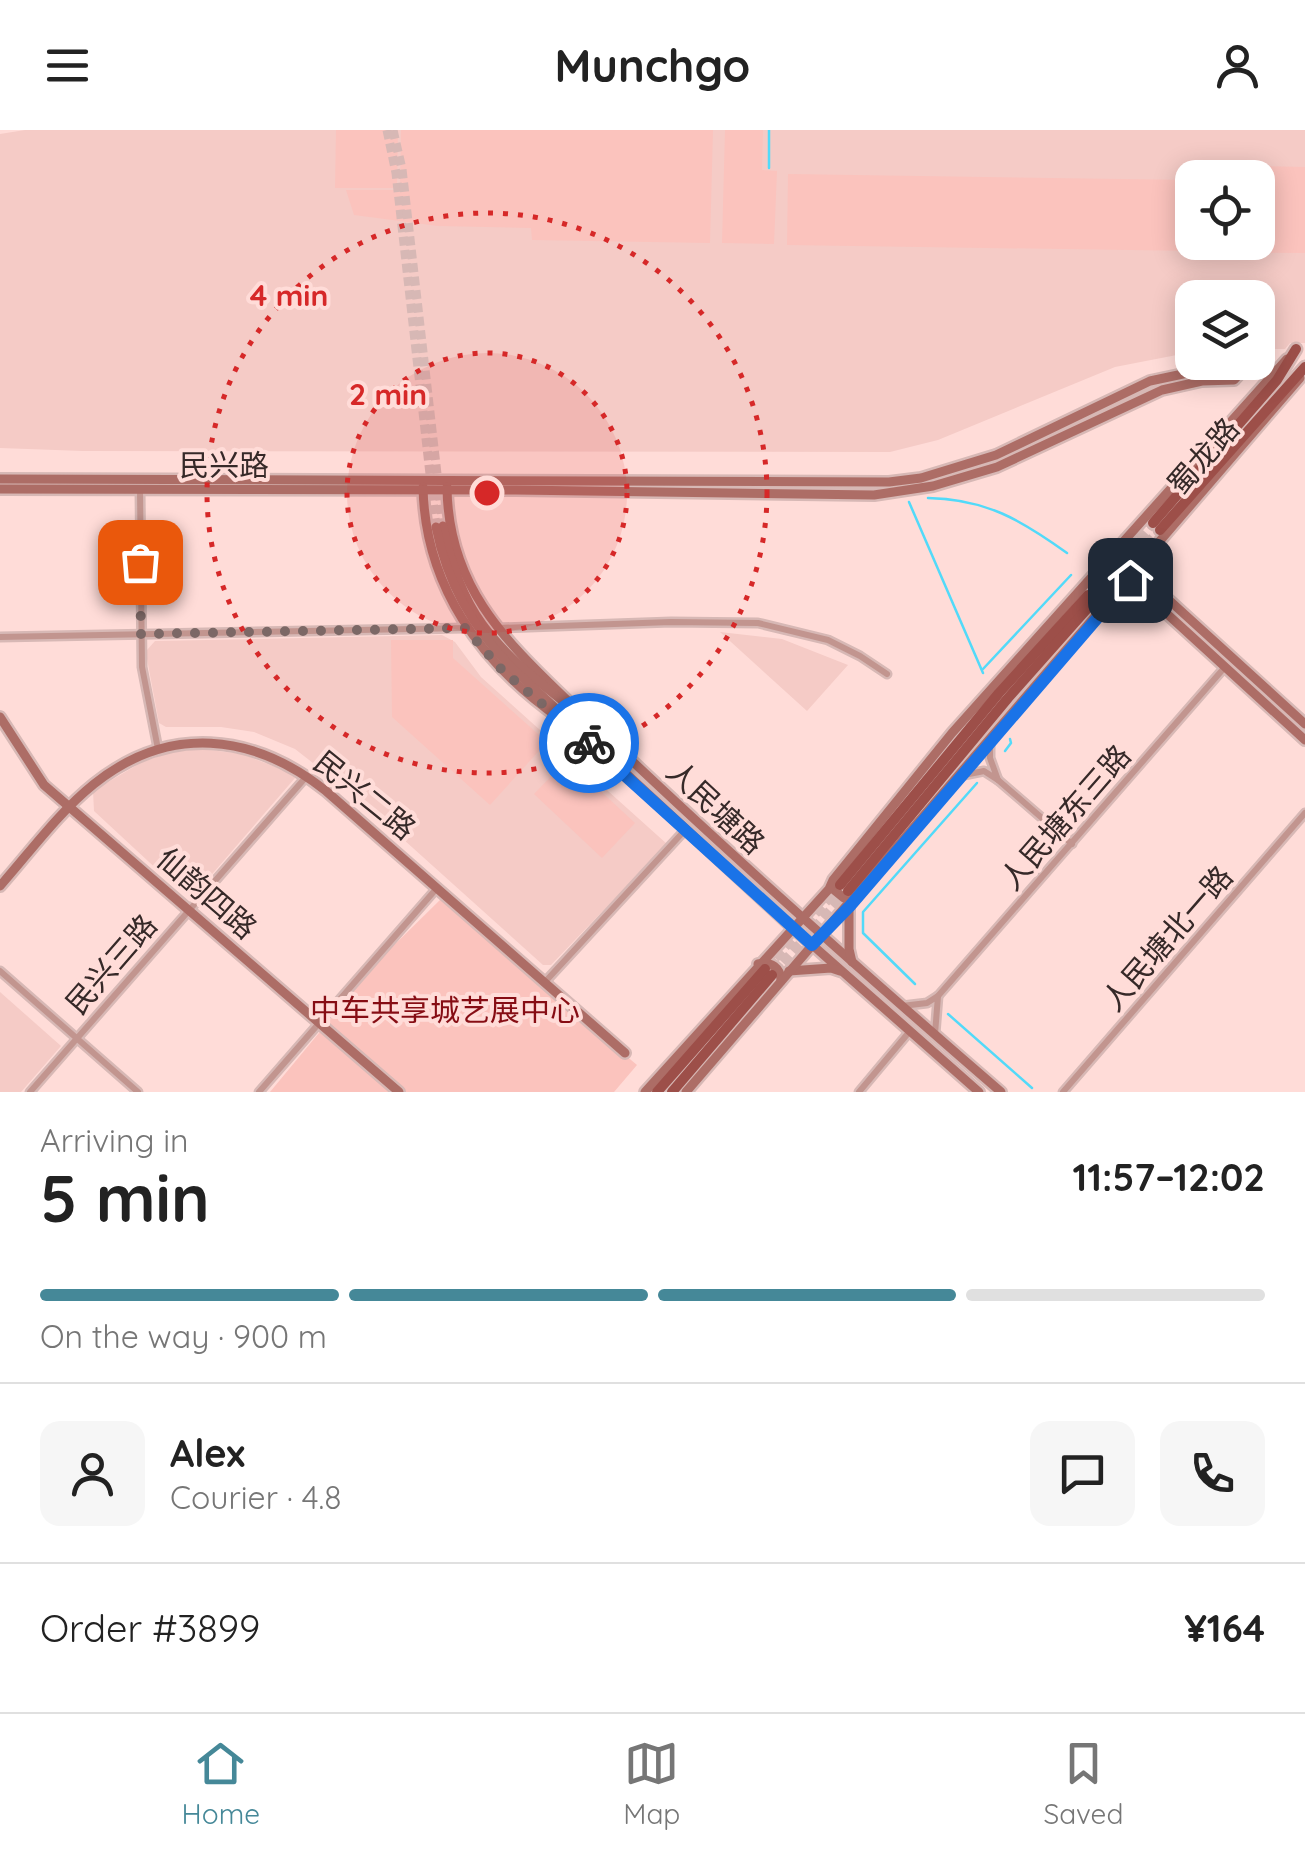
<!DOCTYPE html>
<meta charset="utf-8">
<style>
body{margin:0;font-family:Quicksand,"Noto Sans SC",sans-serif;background:#f6f6f6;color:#222;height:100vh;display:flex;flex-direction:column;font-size:38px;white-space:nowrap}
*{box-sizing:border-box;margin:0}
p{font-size:32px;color:#767676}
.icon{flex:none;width:55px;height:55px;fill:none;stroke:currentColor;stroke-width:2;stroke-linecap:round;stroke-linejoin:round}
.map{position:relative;height:962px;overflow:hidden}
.panel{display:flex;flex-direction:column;background:#fff;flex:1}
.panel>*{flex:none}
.controls{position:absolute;left:1175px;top:30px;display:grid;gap:20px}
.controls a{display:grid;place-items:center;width:100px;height:100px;border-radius:20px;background:#fff;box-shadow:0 5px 25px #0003;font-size:50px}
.pin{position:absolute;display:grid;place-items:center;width:85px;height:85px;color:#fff;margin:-42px;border-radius:20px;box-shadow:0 5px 15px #0006}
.courier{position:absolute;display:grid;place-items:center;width:100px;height:100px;margin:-50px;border:8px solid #1a73e8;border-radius:50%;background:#fff;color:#222;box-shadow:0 2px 12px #0007}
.head em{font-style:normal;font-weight:800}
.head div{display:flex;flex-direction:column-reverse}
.head{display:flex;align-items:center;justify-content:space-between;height:170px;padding:0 40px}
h1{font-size:65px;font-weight:800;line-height:75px}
.bar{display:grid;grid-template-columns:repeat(4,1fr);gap:15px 10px;align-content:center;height:120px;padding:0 40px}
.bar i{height:12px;border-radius:8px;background:#e0e0e0}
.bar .active{background:#458898}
.bar p{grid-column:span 4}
.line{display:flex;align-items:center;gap:25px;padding:0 40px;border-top:2px solid #e0e0e0}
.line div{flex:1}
.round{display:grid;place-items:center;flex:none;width:105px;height:105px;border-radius:20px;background:#f6f6f6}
header{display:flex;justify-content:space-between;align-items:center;height:130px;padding:0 40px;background:#fff;font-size:45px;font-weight:800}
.tabs{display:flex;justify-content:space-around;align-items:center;height:140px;border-top:2px solid #e0e0e0;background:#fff;font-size:28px;color:#767676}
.tabs a{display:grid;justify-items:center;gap:5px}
.tabs .active{color:#458898}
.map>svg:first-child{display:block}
.built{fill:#f5cbc6;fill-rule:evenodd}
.green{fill:#fbc3bd}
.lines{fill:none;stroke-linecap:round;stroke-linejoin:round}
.stream{stroke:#52daf9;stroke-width:2.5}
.secondary-tunnel{stroke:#d7b8b5;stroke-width:9;stroke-dasharray:9 4.5;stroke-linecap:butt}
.primary-tunnel{stroke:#d7b8b5;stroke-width:10;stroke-dasharray:10 5;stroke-linecap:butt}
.street-casing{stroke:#d7b8b5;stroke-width:11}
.secondary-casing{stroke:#d7b8b5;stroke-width:14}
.primary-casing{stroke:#d7b8b5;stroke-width:15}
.street{stroke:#c2958f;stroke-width:6}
.secondary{stroke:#ad6d66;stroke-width:9}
.primary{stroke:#9d4f49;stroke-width:10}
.done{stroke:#7c6866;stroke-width:10;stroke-dasharray:0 18}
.route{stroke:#1a73e8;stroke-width:12}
.ring{fill:none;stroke:#d62828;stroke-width:5;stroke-dasharray:5 10}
.labels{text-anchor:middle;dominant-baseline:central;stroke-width:8;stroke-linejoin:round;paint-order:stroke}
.street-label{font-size:30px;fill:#362928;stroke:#ffdcd8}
.park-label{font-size:30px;fill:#860d14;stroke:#ffdcd8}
.centre{fill:#d62828;stroke:#ffdcd8;stroke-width:5}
.ring-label{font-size:30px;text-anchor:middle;font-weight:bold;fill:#d62828;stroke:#ffdcd8;stroke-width:8;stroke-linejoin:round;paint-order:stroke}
</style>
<header><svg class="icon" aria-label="menu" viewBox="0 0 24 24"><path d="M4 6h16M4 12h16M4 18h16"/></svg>Munchgo<svg class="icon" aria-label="person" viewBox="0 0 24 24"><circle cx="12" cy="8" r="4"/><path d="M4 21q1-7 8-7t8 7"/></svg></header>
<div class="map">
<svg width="1305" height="962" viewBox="0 0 1305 962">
<rect width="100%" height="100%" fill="#ffdcd8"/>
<g class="built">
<path d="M25 0H1305V213H1290L1285 219H1258V168H1192V222L1115 237 938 310 890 322 83 321 0 318V4ZM1192 48H1258V112H1192Z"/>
<path d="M720 502 782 509 848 535 807 581Z"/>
<path d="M442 505 455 512 481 547 667 714 551 835H543L354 665 295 619 254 602 221 597H166L159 593 147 529V520L155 511Z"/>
<path d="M202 619 242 624 283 640 295 648 201 757H176L94 681 93 661 142 632 175 621Z"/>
<path d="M0 862 61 916 21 962H0Z"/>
</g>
<g class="green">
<path d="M336 0H398L397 58H335Z"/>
<path d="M401 0H713L710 113 532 110 531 98 438 96 354 85 346 60H400Z"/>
<path d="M725 0H763L762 40 777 41 774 114 722 113Z"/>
<path d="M1207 35 1305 37V123L1206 122V113L1258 112V48L1207 47Z"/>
<path d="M788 44 1192 50 1195 121 787 115Z"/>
<path d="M391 510H453V528L547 612 490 675 392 587Z"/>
<path d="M567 630 635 693 602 728 534 664Z"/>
<path d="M441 769 637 935 614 962H270L382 827Z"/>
</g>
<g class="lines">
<g class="stream">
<path d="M769 38V0"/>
<path d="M928 368C986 369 1021 390 1067 423"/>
<path d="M909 372 983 543"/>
<path d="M983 539 1071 445"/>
<path d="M1005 621 1011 613 1010 609"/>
<path d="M915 854 863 803V782L977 653"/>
<path d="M948 884 1032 958"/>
</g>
<g class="secondary-tunnel">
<path d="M387 0 396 43 436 397"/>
<path d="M393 0 402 39 443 396"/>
</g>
<g class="primary-tunnel">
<path d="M1088 465 1153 393"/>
<path d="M1095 470 1160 400"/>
<path d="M765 839 840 756"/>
<path d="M773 844 848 761"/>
</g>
<defs>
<g id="street">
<path d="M140 360 142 537 158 619"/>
<path d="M498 498 671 492 758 493 828 510 860 526 887 544"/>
<path d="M0 507 465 498"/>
<path d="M959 646 984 641 998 650 990 628V611"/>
<path d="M998 650 1072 714"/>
<path d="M0 841 138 962"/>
<path d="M544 853 686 699"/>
<path d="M938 866 1225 537"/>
<path d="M902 876 927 873 938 866 935 904"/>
<path d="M30 962 306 647"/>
<path d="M259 962 437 758"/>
<path d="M859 962 910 901"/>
<path d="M1063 962 1305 683"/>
</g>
<g id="secondary">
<path d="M0 349 889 352 921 348 996 325 1150 251 1197 241 1244 239"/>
<path d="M423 357C425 456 480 532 559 588"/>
<path d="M447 357C448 454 502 508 568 571"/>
<path d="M0 359 516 360 874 365 933 356 997 337 1162 260 1202 251 1234 250 1244 239"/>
<path d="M443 396C450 430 461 465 482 494 517 542 568 571 611 611 738 732 868 847 1001 962"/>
<path d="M436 397C447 453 472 496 511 537L792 797 979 962"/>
<path d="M1115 421 1305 594"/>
<path d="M1107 429 1305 610"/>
<path d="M0 587 44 655 399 962"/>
<path d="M833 752V759L844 768 857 766"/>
<path d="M0 756C30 722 59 682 94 654 169 594 253 603 326 661L625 923"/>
<path d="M849 778V819L852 832"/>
<path d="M758 834C771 831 781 838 781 851"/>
<path d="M789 841 831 838 840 841"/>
<path d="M645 962 829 759 833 750 952 603 1287 229"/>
<path d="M686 962 1300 248"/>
</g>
<g id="primary">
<path d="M1153 393 1277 250 1296 219"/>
<path d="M1160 400 1305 237"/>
<path d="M840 755 999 563 1088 465"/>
<path d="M848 761 1008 568 1095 470"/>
<path d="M657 962 765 839"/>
<path d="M672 962 772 845"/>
</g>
</defs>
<use href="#street" class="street-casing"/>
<use href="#secondary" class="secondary-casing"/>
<use href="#primary" class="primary-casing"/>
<use href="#street" class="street"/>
<use href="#secondary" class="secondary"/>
<use href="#primary" class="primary"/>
</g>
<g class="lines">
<path class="done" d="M140 432 141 504 465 498 503 541 589 613"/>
<path class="route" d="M589 613 812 815 850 776 1130 450"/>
</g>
<circle cx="487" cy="363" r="140" fill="#d62828" fill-opacity=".12"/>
<g class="ring">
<circle cx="487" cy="363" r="140"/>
<circle cx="487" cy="363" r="280"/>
</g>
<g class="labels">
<g class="street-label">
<text transform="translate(1203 326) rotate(-49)">蜀龙路</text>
<text x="224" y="335">民兴路</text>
<text transform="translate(365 665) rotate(39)">民兴二路</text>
<text transform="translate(716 677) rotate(43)">人民塘路</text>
<text transform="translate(1065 687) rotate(-49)">人民塘东三路</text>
<text transform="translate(207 763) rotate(41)">仙韵四路</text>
<text transform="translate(1167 808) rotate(-49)">人民塘北一路</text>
<text transform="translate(111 834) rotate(-49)">民兴三路</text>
</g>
<g class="park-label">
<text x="445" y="880">中车共享城艺展中心</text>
</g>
</g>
<circle cx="487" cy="363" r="15" class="centre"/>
<g class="ring-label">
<text x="289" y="176">4 min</text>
<text x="388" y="275">2 min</text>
</g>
</svg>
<div class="controls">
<a><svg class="icon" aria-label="locate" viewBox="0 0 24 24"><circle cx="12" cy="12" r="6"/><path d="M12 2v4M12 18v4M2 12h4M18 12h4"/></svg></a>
<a><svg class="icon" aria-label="layers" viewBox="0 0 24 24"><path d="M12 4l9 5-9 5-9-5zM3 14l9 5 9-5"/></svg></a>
</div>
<div class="pin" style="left:140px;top:432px;background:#ea580c"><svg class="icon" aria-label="bag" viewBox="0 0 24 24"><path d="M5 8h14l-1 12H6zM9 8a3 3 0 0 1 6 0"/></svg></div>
<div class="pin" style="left:1130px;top:450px;background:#1f2937"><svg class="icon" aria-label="home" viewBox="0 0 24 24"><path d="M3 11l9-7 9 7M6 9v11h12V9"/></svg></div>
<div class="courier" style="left:589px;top:613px"><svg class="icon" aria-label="bike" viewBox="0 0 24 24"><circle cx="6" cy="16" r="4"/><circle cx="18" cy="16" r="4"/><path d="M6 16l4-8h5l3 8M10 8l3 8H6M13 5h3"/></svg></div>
</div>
<section class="panel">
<div class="head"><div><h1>5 min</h1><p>Arriving in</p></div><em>11:57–12:02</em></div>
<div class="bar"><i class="active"></i><i class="active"></i><i class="active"></i><i></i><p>On the way · 900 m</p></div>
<div class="line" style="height:180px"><a class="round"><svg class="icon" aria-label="person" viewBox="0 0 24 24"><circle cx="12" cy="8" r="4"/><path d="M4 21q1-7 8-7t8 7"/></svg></a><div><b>Alex</b><p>Courier · 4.8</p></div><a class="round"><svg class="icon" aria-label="chat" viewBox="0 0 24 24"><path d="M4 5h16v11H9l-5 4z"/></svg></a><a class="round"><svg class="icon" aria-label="phone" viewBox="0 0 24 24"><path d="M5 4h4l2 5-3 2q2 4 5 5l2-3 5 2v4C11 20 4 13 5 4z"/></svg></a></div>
<div class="line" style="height:130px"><div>Order #3899</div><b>¥164</b></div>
</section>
<nav class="tabs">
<a class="active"><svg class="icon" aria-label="home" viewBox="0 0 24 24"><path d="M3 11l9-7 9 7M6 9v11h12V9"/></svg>Home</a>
<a><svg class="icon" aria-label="map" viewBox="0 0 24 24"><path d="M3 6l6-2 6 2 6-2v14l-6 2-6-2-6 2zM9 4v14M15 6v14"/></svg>Map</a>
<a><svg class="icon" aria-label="saved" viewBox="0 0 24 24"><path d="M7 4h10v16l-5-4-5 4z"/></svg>Saved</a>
</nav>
